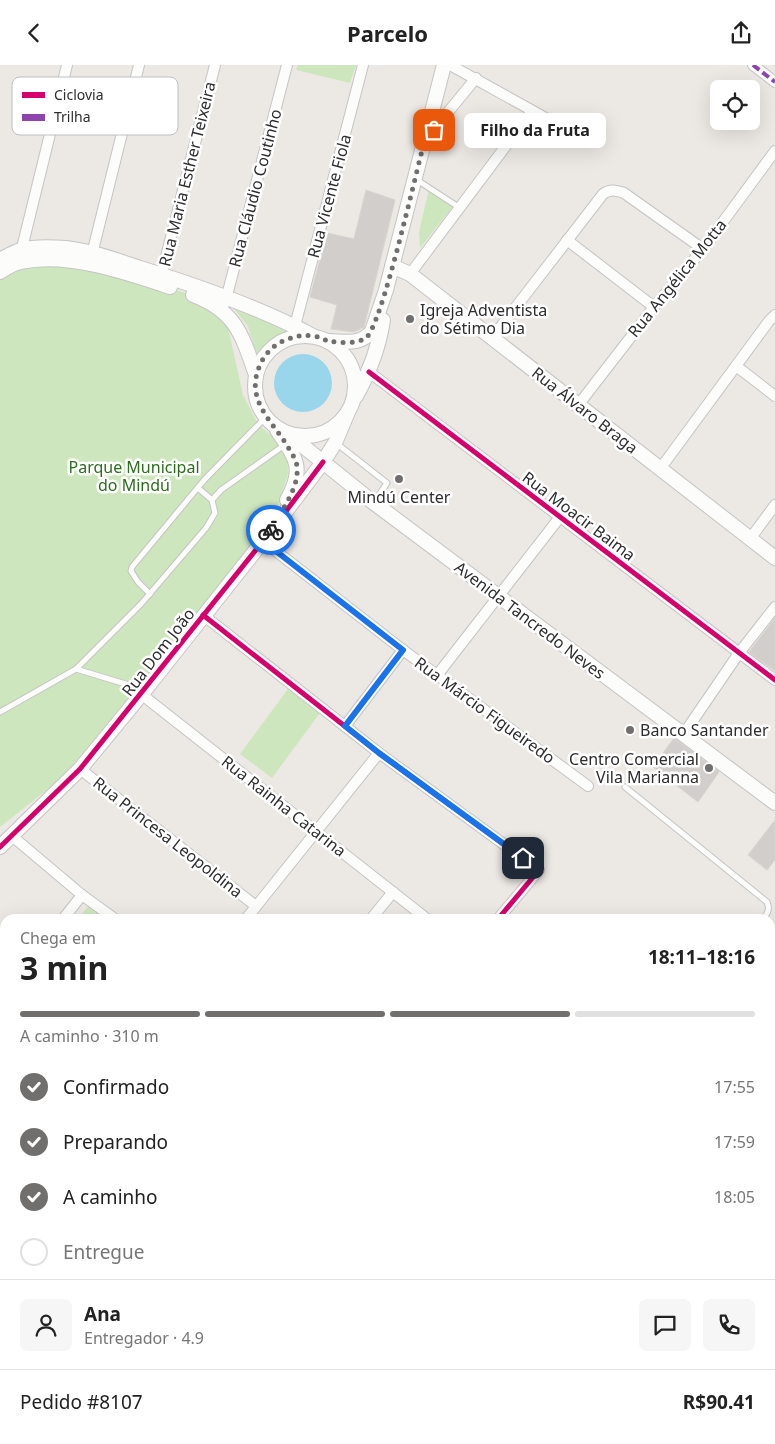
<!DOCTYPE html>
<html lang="pt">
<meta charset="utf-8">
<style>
body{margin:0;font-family:"Noto Sans",sans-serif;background:#f6f6f6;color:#222;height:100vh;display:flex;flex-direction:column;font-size:19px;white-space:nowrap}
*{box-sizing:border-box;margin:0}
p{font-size:16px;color:#767676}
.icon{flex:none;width:28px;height:28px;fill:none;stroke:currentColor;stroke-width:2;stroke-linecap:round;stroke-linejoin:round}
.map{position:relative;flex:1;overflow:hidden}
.sheet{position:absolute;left:0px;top:849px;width:775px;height:531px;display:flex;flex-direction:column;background:#fff;border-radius:15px 15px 0 0;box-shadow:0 5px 20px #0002}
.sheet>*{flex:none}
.controls{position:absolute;left:710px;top:15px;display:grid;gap:10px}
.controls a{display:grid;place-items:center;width:50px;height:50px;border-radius:8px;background:#fff;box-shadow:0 5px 20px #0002;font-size:25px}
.pin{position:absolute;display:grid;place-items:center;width:42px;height:42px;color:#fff;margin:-21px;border-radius:10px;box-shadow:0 2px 8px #0006}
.courier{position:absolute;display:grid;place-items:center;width:50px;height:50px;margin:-25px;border:4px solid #1a73e8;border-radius:50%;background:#fff;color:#222;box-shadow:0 1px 6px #0007}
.bubble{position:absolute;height:35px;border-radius:8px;background:#fff;box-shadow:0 5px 20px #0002;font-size:16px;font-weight:700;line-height:35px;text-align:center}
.summary em{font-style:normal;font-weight:700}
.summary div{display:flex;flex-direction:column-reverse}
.summary{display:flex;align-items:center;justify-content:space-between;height:85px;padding:0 20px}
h1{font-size:32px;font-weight:700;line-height:38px}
.bar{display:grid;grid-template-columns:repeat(4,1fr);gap:8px 5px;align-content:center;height:60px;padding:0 20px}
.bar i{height:6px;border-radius:4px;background:#e0e0e0}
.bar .on{background:#706f6e}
.bar p{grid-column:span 4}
.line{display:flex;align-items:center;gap:12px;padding:0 20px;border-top:1px solid #e0e0e0}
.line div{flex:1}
.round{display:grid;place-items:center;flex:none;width:52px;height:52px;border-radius:8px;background:#f6f6f6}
ol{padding:0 20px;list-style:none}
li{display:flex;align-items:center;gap:15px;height:55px}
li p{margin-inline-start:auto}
li .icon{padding:5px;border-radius:50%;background:#706f6e;color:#fff;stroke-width:4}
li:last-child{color:#767676}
li i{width:28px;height:28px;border:2px solid #e0e0e0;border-radius:50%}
header{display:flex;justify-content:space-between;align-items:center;height:65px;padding:0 20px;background:#fff;font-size:22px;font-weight:700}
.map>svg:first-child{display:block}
.green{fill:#cee6be}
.water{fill:#99d6ec}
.building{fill:#d1cecb;stroke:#d7d4d0}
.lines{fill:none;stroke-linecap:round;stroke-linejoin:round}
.lane-casing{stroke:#c5c4c5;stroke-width:7}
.street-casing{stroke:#c5c4c5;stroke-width:12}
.secondary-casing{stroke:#c5c4c5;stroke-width:16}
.lane{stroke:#fcfcfb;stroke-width:5}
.street{stroke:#fcfcfb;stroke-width:10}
.secondary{stroke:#fcfcfb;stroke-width:14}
.quiet{stroke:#8e44ad;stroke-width:4;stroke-dasharray:8 4;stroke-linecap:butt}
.cycleway-casing{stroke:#fff;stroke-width:8}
.cycleway{stroke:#d6006c;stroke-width:5}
.done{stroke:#706f6e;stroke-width:5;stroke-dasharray:0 9}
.route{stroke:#1a73e8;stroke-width:6}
.poi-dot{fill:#706f6e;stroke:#fff;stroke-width:2}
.labels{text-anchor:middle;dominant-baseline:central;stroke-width:5;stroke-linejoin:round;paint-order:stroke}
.street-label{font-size:16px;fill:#2e2e2e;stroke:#fff}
.poi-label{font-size:16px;fill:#2e2e2e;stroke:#fff;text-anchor:start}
.park-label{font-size:16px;fill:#2c6e1b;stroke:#fff}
.key{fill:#fff;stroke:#c0c0c0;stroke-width:1}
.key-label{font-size:14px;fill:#2e2e2e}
</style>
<header><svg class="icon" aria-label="back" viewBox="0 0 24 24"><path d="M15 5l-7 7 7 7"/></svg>Parcelo<svg class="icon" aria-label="share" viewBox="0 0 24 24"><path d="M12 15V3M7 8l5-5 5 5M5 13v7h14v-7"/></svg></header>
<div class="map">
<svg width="775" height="1379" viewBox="0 0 775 1379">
<rect width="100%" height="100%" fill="#ece8e4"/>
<g class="green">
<path d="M298 0H356L350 18 296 5Z"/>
<path d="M429 124 454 140 420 183 419 167Z"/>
<path d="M51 196 164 221 206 235 225 249 243 330 258 359 280 378 287 390 288 409 277 443 258 470 77 701 0 762V214C13 201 34 199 51 196Z"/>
<path d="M229 238 299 266C275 273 272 275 258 296L248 261Z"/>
<path d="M288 624 320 648 272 713 240 689Z"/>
<path d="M90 839 109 854H78Z"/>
<path d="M5 944V1147L0 1154V950Z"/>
</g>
<circle class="water" cx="303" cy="318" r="29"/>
<g class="building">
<path d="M366 125 395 135 364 262 354 267 331 264 337 240 310 232 327 168 354 174Z"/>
<path d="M775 553V606L749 587Z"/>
<path d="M674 673 719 707 698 737 653 702Z"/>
<path d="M775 755V795L767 805 748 790Z"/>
</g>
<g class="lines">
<defs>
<g id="lane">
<path d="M417 115 460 143"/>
<path d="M336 378 387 418 375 436"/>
<path d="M198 423 212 435"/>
<path d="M150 529 138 517 131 506 132 502 205 414 266 352"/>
<path d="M76 604 142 624"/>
<path d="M0 647 76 604 141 539 206 463 215 448 212 435 221 425 286 379"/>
<path d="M625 722 767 837C770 844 768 848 763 854"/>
</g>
<g id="street">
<path d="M450 0 580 72"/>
<path d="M753 0 775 17"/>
<path d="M426 74 476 13"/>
<path d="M567 175 654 242"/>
<path d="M20 191 67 0"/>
<path d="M91 193 139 0"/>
<path d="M410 209 532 46"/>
<path d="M160 215 215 0"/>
<path d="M225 238 287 0"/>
<path d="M295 261 363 0"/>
<path d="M492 273 603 129C610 124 615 125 624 128L703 184"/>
<path d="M736 301 775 331"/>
<path d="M369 307 775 615"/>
<path d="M579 339 654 242 703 184 775 86"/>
<path d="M660 404 769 256 775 250"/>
<path d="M750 474 775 440"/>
<path d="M263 476 403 585 588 721"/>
<path d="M203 550 379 688 539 805 498 854"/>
<path d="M438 609 560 452"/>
<path d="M141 629 427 854"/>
<path d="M345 661 403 585"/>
<path d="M683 670 739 588 775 542"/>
<path d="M80 704 256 841"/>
<path d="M12 771 82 830 115 854"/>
<path d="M63 854 82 830"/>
<path d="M246 854 379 688"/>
<path d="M371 854 393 827"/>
<path d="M770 886 775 879"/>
<path d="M0 933 5 927"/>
<path d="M770 1007 775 1001"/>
<path d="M0 1165 5 1158"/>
<path d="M770 1218 775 1211"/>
<path d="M0 1227 5 1232"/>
<path d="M770 1276 775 1280"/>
<path d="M0 1358 5 1363"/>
<path d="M20 1375 25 1379"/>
<path d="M313 1375 317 1379"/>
<path d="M77 1379 80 1375"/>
<path d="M231 1379 234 1375"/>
<path d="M369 1379 372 1375"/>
<path d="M487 1379 489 1375"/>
<path d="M648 1379 651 1375"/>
</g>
<g id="secondary">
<path d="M0 195C7 191 14 187 21 185 34 181 52 182 66 183 91 186 116 195 140 203 198 221 259 242 313 271"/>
<path d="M392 201 410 209 775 493"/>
<path d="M0 207C6 203 13 198 21 197 67 187 126 207 170 222"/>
<path d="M193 230C236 246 242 270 256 310"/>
<circle cx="305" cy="321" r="50"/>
<path d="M328 276C345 276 360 281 372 266L386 225 444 0"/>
<path d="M356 331C369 308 379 282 383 255"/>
<path d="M277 365C296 393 305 403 287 435"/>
<path d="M288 369 374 438 775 738"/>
<path d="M0 782 80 704 145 625 271 466 323 397 335 378 348 347"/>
</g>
</defs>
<use href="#lane" class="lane-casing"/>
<use href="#street" class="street-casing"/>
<use href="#secondary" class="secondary-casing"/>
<use href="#lane" class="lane"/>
<use href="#street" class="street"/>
<use href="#secondary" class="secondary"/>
<path class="quiet" d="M753 0 775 17"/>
<defs>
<g id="cycleway">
<path d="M369 307 775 615"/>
<path d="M203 550 379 688 539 805 498 854"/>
<path d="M0 782 80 704 271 466 323 397"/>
</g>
</defs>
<use href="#cycleway" class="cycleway-casing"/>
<use href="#cycleway" class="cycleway"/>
</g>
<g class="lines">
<path class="done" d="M271 465C280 447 299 424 297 403 297 395 292 389 288 382 272 355 243 334 261 298 265 289 273 281 281 277 292 272 303 269 314 271 320 272 324 275 329 276 339 278 357 279 366 273 382 260 416 107 424 78L434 65"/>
<path class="route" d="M271 465 263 476 403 585 345 661 379 688 523 793"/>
</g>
<g class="poi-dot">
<circle cx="410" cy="254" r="5"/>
<circle cx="399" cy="414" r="5"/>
<circle cx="630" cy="665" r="5"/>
<circle cx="709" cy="703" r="5"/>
</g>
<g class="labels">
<g class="street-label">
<text transform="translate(187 109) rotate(-76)">Rua Maria Esther Teixeira</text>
<text transform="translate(255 123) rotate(-75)">Rua Cláudio Coutinho</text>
<text transform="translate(329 131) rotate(-75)">Rua Vicente Fiola</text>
<text transform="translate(677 213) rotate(-51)">Rua Angélica Motta</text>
<text transform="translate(585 345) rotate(38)">Rua Álvaro Braga</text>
<text transform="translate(579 451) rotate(37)">Rua Moacir Baima</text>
<text transform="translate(530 555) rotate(37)">Avenida Tancredo Neves</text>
<text transform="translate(158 587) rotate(-52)">Rua Dom João</text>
<text transform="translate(485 645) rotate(36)">Rua Márcio Figueiredo</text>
<text transform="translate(284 741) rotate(38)">Rua Rainha Catarina</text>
<text transform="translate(168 772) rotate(38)">Rua Princesa Leopoldina</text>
</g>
<g class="poi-label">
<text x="420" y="245">Igreja Adventista<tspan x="420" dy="18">do Sétimo Dia</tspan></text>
<text x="399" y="432" text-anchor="middle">Mindú Center</text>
<text x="640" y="665">Banco Santander</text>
<text x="699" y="694" text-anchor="end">Centro Comercial<tspan x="699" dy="18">Vila Marianna</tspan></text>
</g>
<g class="park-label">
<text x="134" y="402">Parque Municipal<tspan x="134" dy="18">do Mindú</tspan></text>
</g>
</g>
<rect x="12" y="12" width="166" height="58" rx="8" class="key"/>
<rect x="22" y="27" width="23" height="6" fill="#d6006c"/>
<rect x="22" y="49" width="23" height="7" fill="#8e44ad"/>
<g class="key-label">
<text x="54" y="35">Ciclovia</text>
<text x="54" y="57">Trilha</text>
</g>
</svg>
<div class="controls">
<a><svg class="icon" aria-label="locate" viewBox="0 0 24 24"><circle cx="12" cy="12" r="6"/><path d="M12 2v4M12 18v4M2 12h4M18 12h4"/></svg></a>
</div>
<div class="pin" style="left:434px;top:65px;background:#ea580c"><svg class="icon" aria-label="bag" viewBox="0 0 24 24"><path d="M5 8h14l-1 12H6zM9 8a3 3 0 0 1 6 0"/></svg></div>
<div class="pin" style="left:523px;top:793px;background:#1f2937"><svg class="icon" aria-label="home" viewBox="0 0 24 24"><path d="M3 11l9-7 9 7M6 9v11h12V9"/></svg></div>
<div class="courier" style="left:271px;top:465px"><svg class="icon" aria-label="bike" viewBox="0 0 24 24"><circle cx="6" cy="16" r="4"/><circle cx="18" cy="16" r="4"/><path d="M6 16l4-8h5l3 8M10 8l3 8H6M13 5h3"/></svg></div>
<div class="bubble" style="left:464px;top:48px;width:142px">Filho da Fruta</div>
<section class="sheet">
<div class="summary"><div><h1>3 min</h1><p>Chega em</p></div><em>18:11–18:16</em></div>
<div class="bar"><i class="on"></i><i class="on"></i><i class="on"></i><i></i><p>A caminho · 310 m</p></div>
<ol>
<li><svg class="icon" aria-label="check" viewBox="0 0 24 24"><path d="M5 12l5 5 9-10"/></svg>Confirmado<p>17:55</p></li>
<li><svg class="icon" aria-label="check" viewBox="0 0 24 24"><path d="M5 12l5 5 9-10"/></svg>Preparando<p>17:59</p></li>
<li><svg class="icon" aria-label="check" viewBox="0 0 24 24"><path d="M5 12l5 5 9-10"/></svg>A caminho<p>18:05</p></li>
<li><i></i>Entregue</li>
</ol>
<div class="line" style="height:90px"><a class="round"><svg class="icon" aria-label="person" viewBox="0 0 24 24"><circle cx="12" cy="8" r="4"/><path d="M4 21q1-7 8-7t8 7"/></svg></a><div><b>Ana</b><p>Entregador · 4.9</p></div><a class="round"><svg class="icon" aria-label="chat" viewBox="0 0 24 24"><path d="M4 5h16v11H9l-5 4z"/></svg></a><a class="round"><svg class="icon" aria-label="phone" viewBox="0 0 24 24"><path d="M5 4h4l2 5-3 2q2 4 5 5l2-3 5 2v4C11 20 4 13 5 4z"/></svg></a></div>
<div class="line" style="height:65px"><div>Pedido #8107</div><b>R$90.41</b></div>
</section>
</div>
